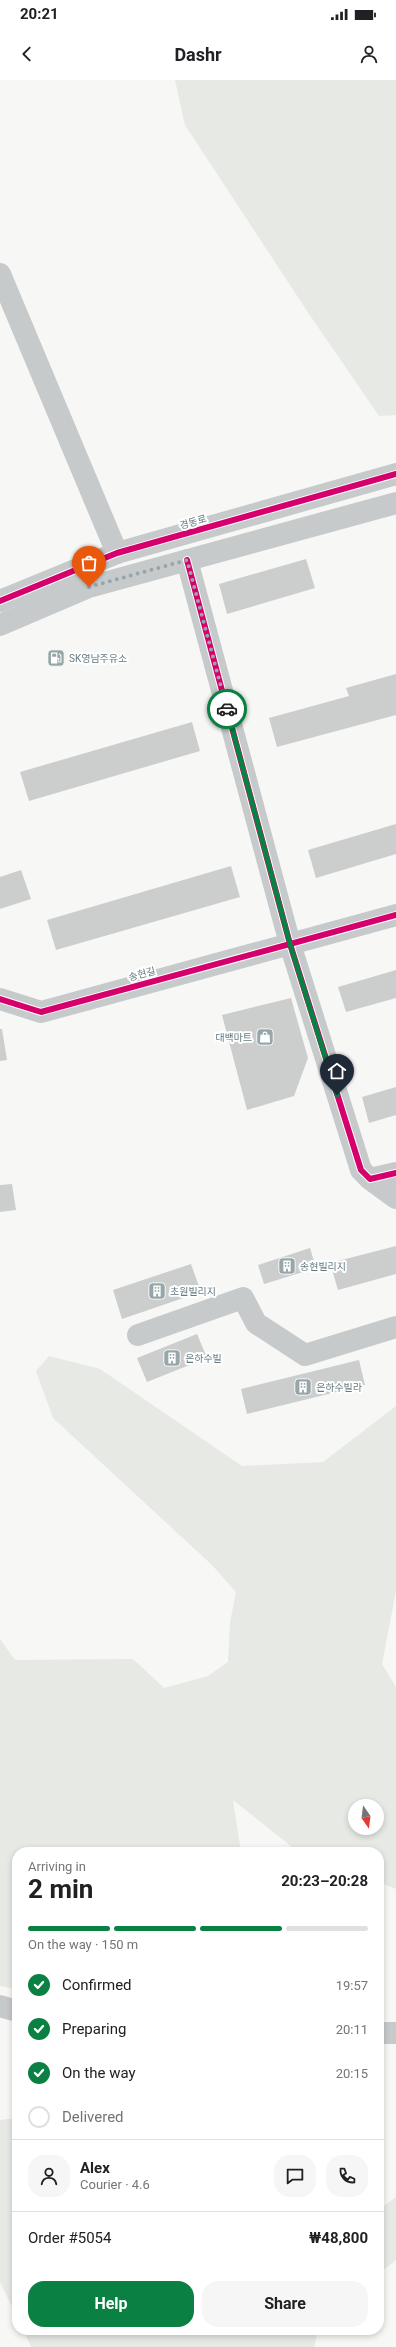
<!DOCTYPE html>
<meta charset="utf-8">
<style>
body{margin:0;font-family:Roboto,"Noto Sans KR",sans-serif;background:#f6f6f6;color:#202124;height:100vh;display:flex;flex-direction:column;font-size:15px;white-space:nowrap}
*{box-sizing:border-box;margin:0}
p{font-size:13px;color:#757577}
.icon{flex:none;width:22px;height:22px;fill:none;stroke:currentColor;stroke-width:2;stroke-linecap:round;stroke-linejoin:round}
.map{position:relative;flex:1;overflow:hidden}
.sheet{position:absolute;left:12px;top:1767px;width:372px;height:488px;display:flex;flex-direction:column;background:#fff;border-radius:16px;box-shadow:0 2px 6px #0003}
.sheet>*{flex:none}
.needle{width:26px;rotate:166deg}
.tools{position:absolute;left:348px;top:1719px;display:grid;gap:8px}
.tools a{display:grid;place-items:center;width:36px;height:36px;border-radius:50%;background:#fff;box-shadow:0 2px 6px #0003;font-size:20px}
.pin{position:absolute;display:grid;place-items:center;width:34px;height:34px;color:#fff;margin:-41px -17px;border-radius:50% 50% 50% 0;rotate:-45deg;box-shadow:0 0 4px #0007}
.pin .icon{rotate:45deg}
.courier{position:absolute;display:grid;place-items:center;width:40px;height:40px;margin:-20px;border:3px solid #0b8043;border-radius:50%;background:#fff;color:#222;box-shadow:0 1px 5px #0007}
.overview em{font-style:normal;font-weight:700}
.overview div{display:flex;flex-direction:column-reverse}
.overview{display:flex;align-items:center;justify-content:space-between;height:68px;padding:0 16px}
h1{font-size:26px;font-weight:700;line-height:30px}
.bar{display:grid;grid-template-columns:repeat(4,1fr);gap:6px 4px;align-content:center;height:48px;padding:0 16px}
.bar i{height:5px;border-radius:3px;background:#e0e0e0}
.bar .active{background:#0b8043}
.bar p{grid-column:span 4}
.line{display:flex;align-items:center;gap:10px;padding:0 16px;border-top:1px solid #e0e0e0}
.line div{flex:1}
.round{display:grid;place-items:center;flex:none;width:42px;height:42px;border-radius:16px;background:#f6f6f6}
ol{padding:0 16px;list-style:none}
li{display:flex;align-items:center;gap:12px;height:44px}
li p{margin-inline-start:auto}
li .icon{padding:4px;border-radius:50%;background:#0b8043;color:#fff;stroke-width:4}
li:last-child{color:#757577}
li i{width:22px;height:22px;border:2px solid #e0e0e0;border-radius:50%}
.primary-button{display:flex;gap:8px;margin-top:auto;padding:8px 16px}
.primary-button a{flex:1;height:46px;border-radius:16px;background:#0b8043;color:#fff;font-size:16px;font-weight:700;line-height:46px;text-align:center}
.primary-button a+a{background:#f6f6f6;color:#202124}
.status{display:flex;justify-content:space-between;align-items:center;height:28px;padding:0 20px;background:#fff;direction:ltr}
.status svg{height:11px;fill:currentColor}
header{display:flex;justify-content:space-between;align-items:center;height:52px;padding:0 16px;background:#fff;font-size:18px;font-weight:700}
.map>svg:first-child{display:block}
.green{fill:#e6e9e4;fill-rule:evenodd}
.building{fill:#cccece}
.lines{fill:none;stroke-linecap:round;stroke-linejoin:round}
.minor{stroke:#c7cacb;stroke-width:22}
.cycleway-casing{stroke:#fff;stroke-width:8}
.cycleway{stroke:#d6006c;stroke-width:6}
.done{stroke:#97a6a9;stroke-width:4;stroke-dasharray:0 7.2}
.route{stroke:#0b8043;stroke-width:5}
.labels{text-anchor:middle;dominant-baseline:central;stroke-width:4;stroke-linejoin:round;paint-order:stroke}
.street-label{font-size:10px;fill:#637a80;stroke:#fff}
.poi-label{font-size:10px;fill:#637a80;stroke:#fff;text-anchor:start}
</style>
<div class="status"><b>20:21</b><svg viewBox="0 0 49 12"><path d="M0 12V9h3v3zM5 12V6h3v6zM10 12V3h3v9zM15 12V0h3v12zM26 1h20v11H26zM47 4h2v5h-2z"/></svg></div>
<header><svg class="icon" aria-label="back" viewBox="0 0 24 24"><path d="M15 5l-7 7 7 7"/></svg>Dashr<svg class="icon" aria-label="person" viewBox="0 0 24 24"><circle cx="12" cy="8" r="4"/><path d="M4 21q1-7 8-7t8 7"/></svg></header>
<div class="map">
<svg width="396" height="2267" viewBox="0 0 396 2267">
<rect width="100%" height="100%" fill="#f7f7f6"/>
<g class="green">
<path d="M175 0H396V335L379 336 307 231 185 45Z"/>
<path d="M49 1276 100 1289 242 1386 323 1382 396 1326V1511L382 1584 396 1607V1809L379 1802V1772H303L292 1767 233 1720 241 1772H17V1909L0 1906V1559L15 1580 133 1579 164 1608 208 1596 228 1582 230 1543 236 1512 212 1485 53 1338 36 1291ZM355 1726H377V1748H355Z"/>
<path d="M17 2038V2237L0 2202V2040Z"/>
<path d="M396 2117V2180L379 2193V2130Z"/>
<path d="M23 2250H318L314 2267H31Z"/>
</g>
<g class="building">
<path d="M306 479 315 508 227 534 219 504Z"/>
<path d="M396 594V635L277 667 269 638 349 616 346 608Z"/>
<path d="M192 642 200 671 29 721 20 692Z"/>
<path d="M396 744V774L316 798 308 770Z"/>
<path d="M231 786 240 817 56 870 47 840Z"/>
<path d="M21 790 31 819 0 829V797Z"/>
<path d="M396 890V918L346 932 338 907Z"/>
<path d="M291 918 308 978 294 1016 247 1030 222 935Z"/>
<path d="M0 949H2L7 980 0 981Z"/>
<path d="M396 1007V1035L369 1043 362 1017Z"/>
<path d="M12 1104 16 1130 0 1132V1105Z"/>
<path d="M396 1166V1194L338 1210 330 1183Z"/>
<path d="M310 1168 316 1188 264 1204 258 1185Z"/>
<path d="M191 1184 201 1212 122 1239 113 1210Z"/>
<path d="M197 1254 207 1278 147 1302 137 1278Z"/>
<path d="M359 1280 365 1305 247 1334 241 1309Z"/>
</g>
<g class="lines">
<g class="minor">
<path d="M0 194 117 473"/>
<path d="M187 480 290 864 361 1090 370 1099 396 1093"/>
<path d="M0 521 117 473 396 394"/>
<path d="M0 545 89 507 396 423"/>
<path d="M0 919 41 932 396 835"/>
<path d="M370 1099 396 1118"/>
<path d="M138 1255 243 1218 256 1243 305 1275 396 1247"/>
<path d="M0 1926 17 1931"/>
<path d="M379 1953H396"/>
</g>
<defs>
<g id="cycleway">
<path d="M187 480 290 864 361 1090 370 1099 396 1093"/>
<path d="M0 521 117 473 396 394"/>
<path d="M0 919 41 932 396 835"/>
</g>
</defs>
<use href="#cycleway" class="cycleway-casing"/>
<use href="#cycleway" class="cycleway"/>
</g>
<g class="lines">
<path class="done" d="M89 507 187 480 227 629"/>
<path class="route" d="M227 629 290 864 337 1015"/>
</g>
<defs>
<symbol id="fuel-square" viewBox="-11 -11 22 22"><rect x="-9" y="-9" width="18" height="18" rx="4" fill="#97a6a9" stroke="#fff"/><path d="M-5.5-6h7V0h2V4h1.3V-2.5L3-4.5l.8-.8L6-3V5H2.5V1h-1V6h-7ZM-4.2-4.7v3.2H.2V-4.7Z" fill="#fff"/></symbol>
<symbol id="shop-square" viewBox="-11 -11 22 22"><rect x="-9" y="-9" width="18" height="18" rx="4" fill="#97a6a9" stroke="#fff"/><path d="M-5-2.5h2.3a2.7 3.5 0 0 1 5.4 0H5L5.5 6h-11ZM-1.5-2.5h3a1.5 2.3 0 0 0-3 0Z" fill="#fff"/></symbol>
<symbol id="building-square" viewBox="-11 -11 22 22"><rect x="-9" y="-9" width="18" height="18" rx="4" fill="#97a6a9" stroke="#fff"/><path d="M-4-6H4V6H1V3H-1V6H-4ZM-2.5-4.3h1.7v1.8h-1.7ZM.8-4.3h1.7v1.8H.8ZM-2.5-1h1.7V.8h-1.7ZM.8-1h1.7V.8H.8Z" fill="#fff"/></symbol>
</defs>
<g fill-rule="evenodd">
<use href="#fuel-square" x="46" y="568" width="20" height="20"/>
<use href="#shop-square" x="255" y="947" width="20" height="20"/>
<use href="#building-square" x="277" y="1176" width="20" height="20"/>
<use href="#building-square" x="147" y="1201" width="20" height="20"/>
<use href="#building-square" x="162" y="1268" width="20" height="20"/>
<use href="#building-square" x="293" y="1297" width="20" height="20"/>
</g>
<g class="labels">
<g class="street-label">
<text transform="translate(193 442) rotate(-16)">경동로</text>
<text transform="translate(142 894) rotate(-15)">송현길</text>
</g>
<g class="poi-label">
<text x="69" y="578">SK영남주유소</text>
<text x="252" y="957" text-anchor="end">대백마트</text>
<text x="300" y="1186">송현빌리지</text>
<text x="170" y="1211">초원빌리지</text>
<text x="185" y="1278">은하수빌</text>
<text x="316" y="1307">은하수빌라</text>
</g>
</g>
</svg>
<div class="tools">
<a><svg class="needle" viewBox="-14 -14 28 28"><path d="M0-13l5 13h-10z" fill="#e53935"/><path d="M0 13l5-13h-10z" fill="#757577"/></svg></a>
</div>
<div class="pin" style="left:89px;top:507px;background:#ea580c"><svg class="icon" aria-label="bag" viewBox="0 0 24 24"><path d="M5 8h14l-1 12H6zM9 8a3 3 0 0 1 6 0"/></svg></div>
<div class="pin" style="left:337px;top:1015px;background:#1f2937"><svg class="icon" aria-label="home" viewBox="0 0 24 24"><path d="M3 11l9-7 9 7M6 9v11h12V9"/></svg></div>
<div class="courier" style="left:227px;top:629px"><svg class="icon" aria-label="car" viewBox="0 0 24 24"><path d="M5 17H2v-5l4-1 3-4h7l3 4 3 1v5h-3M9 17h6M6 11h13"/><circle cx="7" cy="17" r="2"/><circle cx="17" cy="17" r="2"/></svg></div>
<section class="sheet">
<div class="overview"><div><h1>2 min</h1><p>Arriving in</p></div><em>20:23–20:28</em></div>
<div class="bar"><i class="active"></i><i class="active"></i><i class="active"></i><i></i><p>On the way · 150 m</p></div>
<ol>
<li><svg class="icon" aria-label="check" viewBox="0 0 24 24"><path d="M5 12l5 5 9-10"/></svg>Confirmed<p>19:57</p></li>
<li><svg class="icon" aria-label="check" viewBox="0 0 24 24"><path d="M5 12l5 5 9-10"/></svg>Preparing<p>20:11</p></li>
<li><svg class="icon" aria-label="check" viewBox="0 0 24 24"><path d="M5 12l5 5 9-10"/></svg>On the way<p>20:15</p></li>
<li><i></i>Delivered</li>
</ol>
<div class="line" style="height:72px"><a class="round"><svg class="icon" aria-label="person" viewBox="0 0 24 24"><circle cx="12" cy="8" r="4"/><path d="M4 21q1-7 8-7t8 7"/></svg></a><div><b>Alex</b><p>Courier · 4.6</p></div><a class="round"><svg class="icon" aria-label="chat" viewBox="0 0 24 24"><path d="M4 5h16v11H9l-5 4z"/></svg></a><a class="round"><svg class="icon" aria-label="phone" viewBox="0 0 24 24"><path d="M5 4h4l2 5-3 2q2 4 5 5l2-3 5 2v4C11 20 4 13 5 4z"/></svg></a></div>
<div class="line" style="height:52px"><div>Order #5054</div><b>₩48,800</b></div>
<div class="primary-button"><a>Help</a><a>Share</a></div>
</section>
</div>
